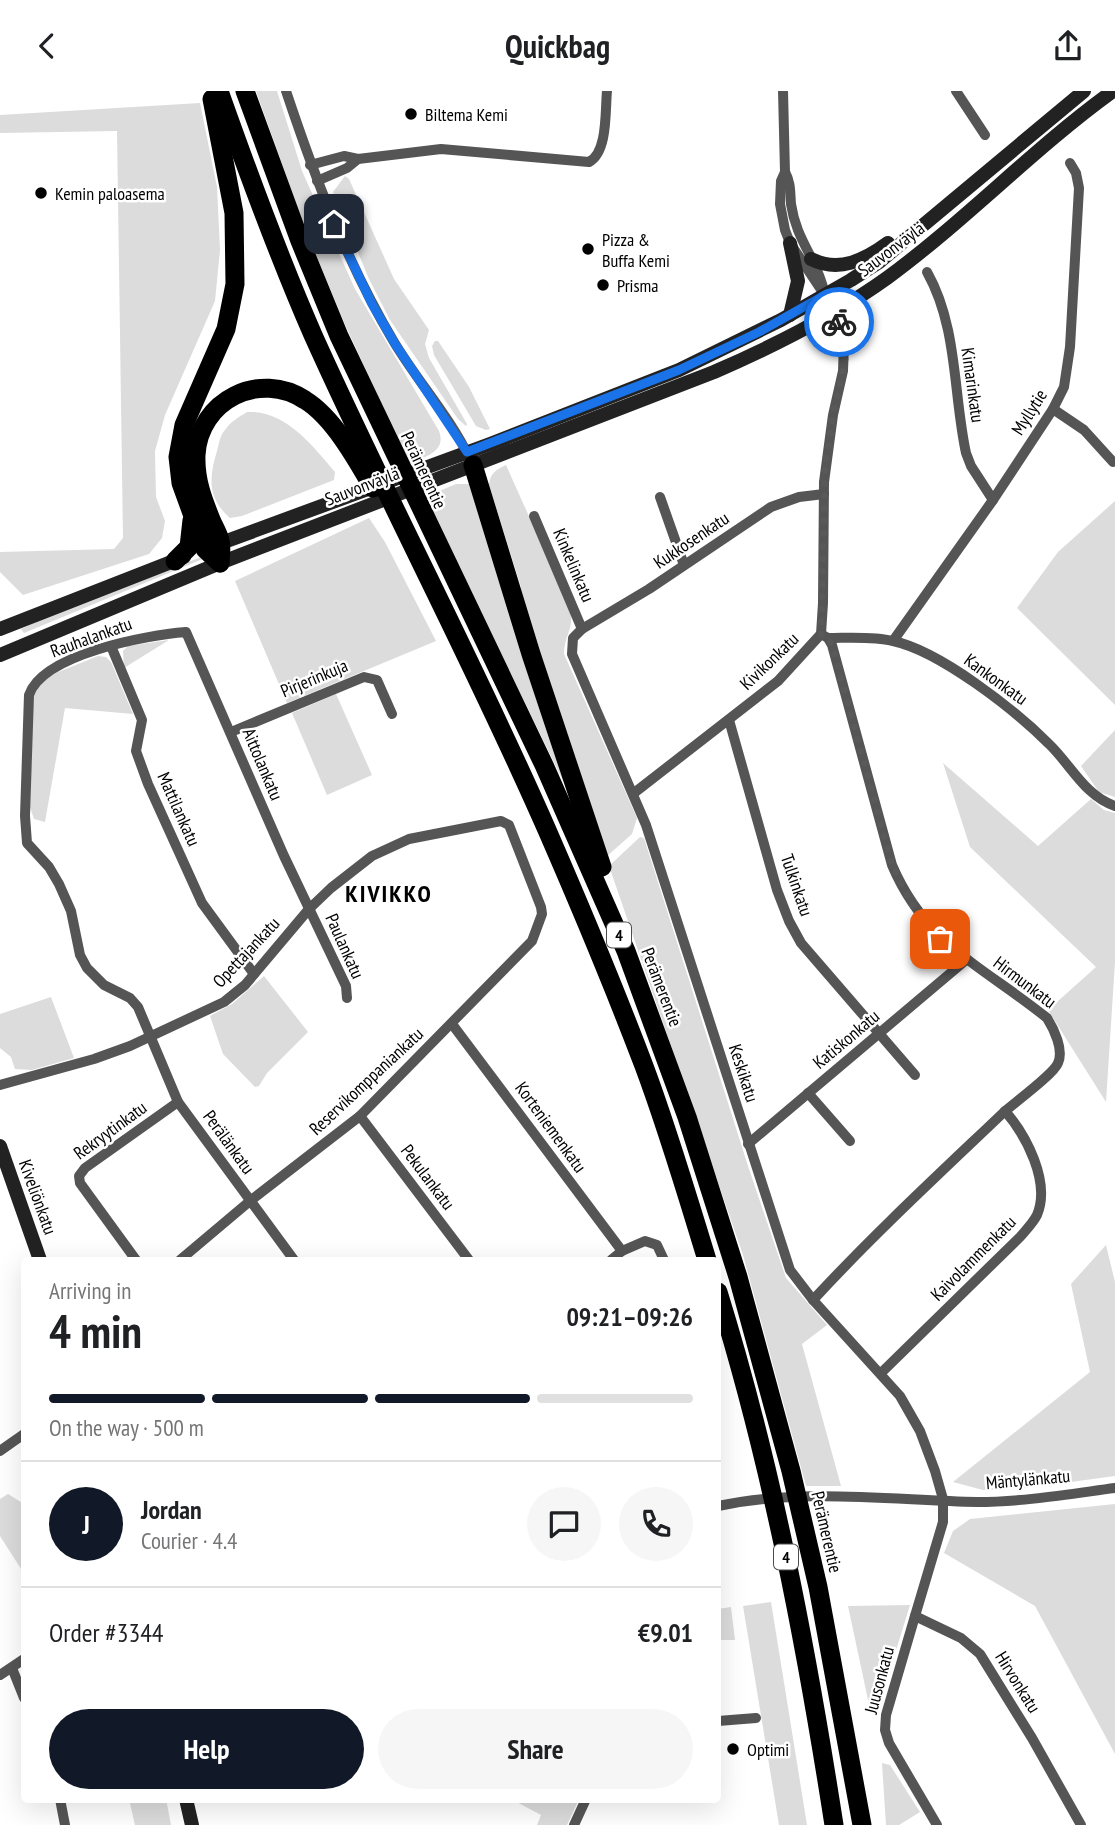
<!DOCTYPE html>
<meta charset="utf-8">
<style>
body{margin:0;font-family:"PT Sans Narrow",sans-serif;background:#f6f6f6;color:#202124;height:100vh;display:flex;flex-direction:column;font-size:26px;white-space:nowrap}
*{box-sizing:border-box;margin:0}
p{font-size:23px;color:#757577}
.icon{flex:none;width:38px;height:38px;fill:none;stroke:currentColor;stroke-width:2;stroke-linecap:round;stroke-linejoin:round}
.map{position:relative;flex:1;overflow:hidden}
.side{position:absolute;left:21px;top:1166px;width:700px;height:546px;display:flex;flex-direction:column;background:#fff;border-radius:7px;box-shadow:0 7px 28px #0002}
.side>*{flex:none}
.pin{position:absolute;display:grid;place-items:center;width:60px;height:60px;color:#fff;margin:-30px;border-radius:14px;box-shadow:0 4px 10px #0006}
.courier{position:absolute;display:grid;place-items:center;width:70px;height:70px;margin:-35px;border:5px solid #1a73e8;border-radius:50%;background:#fff;color:#222;box-shadow:0 2px 9px #0007}
.head em{font-style:normal;font-weight:800}
.head div{display:flex;flex-direction:column-reverse}
.head{display:flex;align-items:center;justify-content:space-between;height:119px;padding:0 28px}
h1{font-size:46px;font-weight:800;line-height:52px}
.bar{display:grid;grid-template-columns:repeat(4,1fr);gap:10px 7px;align-content:center;height:84px;padding:0 28px}
.bar i{height:9px;border-radius:5px;background:#e0e0e0}
.bar .current{background:#111827}
.bar p{grid-column:span 4}
.line{display:flex;align-items:center;gap:18px;padding:0 28px;border-top:2px solid #e0e0e0}
.line div{flex:1}
.round{display:grid;place-items:center;flex:none;width:74px;height:74px;border-radius:37px;background:#f6f6f6}
.cta{display:flex;gap:14px;margin-top:auto;padding:14px 28px}
.cta a{flex:1;height:80px;border-radius:42px;background:#111827;color:#fff;font-size:28px;font-weight:800;line-height:80px;text-align:center}
.cta a+a{background:#f6f6f6;color:#202124}
header{display:flex;justify-content:space-between;align-items:center;height:91px;padding:0 28px;background:#fff;font-size:32px;font-weight:800}
.map>svg:first-child{display:block}
.green{fill:#dcdcdc}
.lines{fill:none;stroke-linecap:round;stroke-linejoin:round}
.minor{stroke:#555;stroke-width:10}
.secondary{stroke:#222;stroke-width:14}
.motorway{stroke:#000;stroke-width:19}
.done{stroke:#595959;stroke-width:7;stroke-dasharray:0 12.6}
.route{stroke:#1a73e8;stroke-width:9}
.poi-dot{fill:#000;stroke:#fff;stroke-width:2.5}
.labels{text-anchor:middle;dominant-baseline:central;stroke-width:5;stroke-linejoin:round;paint-order:stroke}
.shield{fill:#fff;stroke:#4c4c4c;stroke-width:2}
.shield-label{font-size:16px;font-weight:bold;fill:#000}
.poi-label{font-size:18px;fill:#000;stroke:#fff;text-anchor:start}
.street-label{font-size:18px;fill:#000;stroke:#fff}
.district-label{font-size:24px;font-weight:bold;letter-spacing:2px;fill:#000;stroke:#fff}
</style>
<header><svg class="icon" aria-label="back" viewBox="0 0 24 24"><path d="M15 5l-7 7 7 7"/></svg>Quickbag<svg class="icon" aria-label="share" viewBox="0 0 24 24"><path d="M12 15V3M7 8l5-5 5 5M5 13v7h14v-7"/></svg></header>
<div class="map">
<svg width="1115" height="1734" viewBox="0 0 1115 1734">
<rect width="100%" height="100%" fill="#fff"/>
<g class="green">
<path d="M256 0H277L302 80 355 198 439 340C447 361 424 366 409 373L343 229 303 132Z"/>
<path d="M200 12 217 96 220 159 215 210 165 324 155 360 156 406 165 430 162 447 149 463 23 504 0 481V461L114 458 123 447 117 40 0 42V24Z"/>
<path d="M345 85 349 88 394 188 429 239 425 253 429 267 467 333 466 335 458 328 390 229 369 188 333 101Z"/>
<path d="M435 250H438L469 296 490 338 486 339 476 335 434 264 432 255Z"/>
<path d="M247 321C285 319 312 354 335 381L334 389 242 425 230 427C207 407 209 386 217 360 219 353 220 344 225 339 230 331 239 326 247 321Z"/>
<path d="M506 374 570 517C575 537 564 544 564 563L637 727 632 743 606 766 521 504V496L489 394C490 382 496 379 506 374Z"/>
<path d="M456 393H472L565 694 425 406Z"/>
<path d="M1115 410V614L1017 517 1058 461Z"/>
<path d="M369 427 385 451 436 550 287 612 235 490Z"/>
<path d="M204 465 205 467 24 542 21 538 69 516Z"/>
<path d="M169 549 124 577 123 560 128 555Z"/>
<path d="M98 565 106 566 111 571 133 623 65 617 45 731 34 728 30 716 33 605 46 586Z"/>
<path d="M336 603 372 684 327 704 292 622Z"/>
<path d="M1115 639V706L1099 701 1081 675Z"/>
<path d="M943 672 1038 755 1091 708 1104 719 1115 722V871L1106 1011 1048 919 1096 876 970 756Z"/>
<path d="M640 746 644 747 748 1075 786 1187 827 1234 802 1253 841 1395H806L743 1164 609 775Z"/>
<path d="M264 885 308 941 267 982 259 995 255 996 223 963 210 925 232 913Z"/>
<path d="M51 906 74 967 32 979 15 978 11 966 0 957V923Z"/>
<path d="M1106 1154 1115 1191V1385L1019 1398 983 1399 953 1391 1090 1281 1071 1193Z"/>
<path d="M8 1403 24 1413 23 1481 0 1445V1408Z"/>
<path d="M1115 1413V1663L1035 1515 944 1462 953 1440 970 1428Z"/>
<path d="M771 1511 807 1734H779L743 1515Z"/>
<path d="M910 1514 877 1621 871 1623 848 1515Z"/>
<path d="M731 1516 735 1549H718V1518Z"/>
<path d="M882 1672 890 1674 920 1721 899 1734H886Z"/>
<path d="M129 1708H166L171 1734H135Z"/>
<path d="M511 1708H579L567 1734H537L541 1724Z"/>
</g>
<g class="lines">
<g class="minor">
<path d="M286 0C315 87 347 172 394 251 418 291 450 326 470 368"/>
<path d="M956 0 985 44"/>
<path d="M310 74 344 65 358 68 441 58 589 71C608 61 605 20 607 0"/>
<path d="M785 81C791 92 790 101 791 113 796 149 817 168 824 200"/>
<path d="M317 90 347 77 358 68"/>
<path d="M927 181C958 236 953 302 966 362L971 375 993 409"/>
<path d="M1053 318 1084 339 1113 371"/>
<path d="M824 403 799 406 771 416 649 498 582 538 573 547 572 563 646 734 790 1179 813 1209 900 1305 920 1340 935 1380 943 1408V1431L915 1525 961 1547 980 1563 1032 1647 1081 1734"/>
<path d="M660 406 684 474"/>
<path d="M534 425 582 538"/>
<path d="M828 547C848 547 873 545 893 550 940 560 1015 619 1049 653 1071 674 1085 705 1115 715"/>
<path d="M893 550 993 409 1053 318 1064 296 1070 256 1079 97 1076 82 1070 72"/>
<path d="M111 555 142 629 136 660 148 693 202 812 254 883"/>
<path d="M729 629 777 799 789 830 801 852 915 984"/>
<path d="M231 641 364 586 377 589 392 623"/>
<path d="M634 702 778 590 821 543 823 512 824 391 833 324 843 280 844 252 836 221 790 152 785 139 780 113 781 90 785 81 783 0"/>
<path d="M452 933 622 1160"/>
<path d="M0 994 94 968 130 955 224 911 245 894 309 818 331 797 372 765 409 748 501 730 509 734 541 816 542 823 532 850 360 1025 250 1110 180 1169"/>
<path d="M808 1002 850 1050"/>
<path d="M360 1025 469 1169"/>
<path d="M748 1053 966 869"/>
<path d="M136 1169 80 1092 79 1085 85 1077 178 1011"/>
<path d="M294 1169 178 1011 138 916 130 907 104 894 87 877 80 864 71 820 59 793 49 776 27 752 25 725 29 604C43 563 147 544 186 541L284 765 346 895 347 907"/>
<path d="M611 1169 622 1160 645 1150 657 1154 664 1169"/>
<path d="M813 1209C873 1144 939 1083 1003 1022 1014 1012 1054 983 1058 972 1064 959 1054 938 1047 927 984 876 926 854 892 774L832 554 828 547 821 543"/>
<path d="M881 1282 1020 1146C1026 1139 1033 1132 1037 1124 1051 1091 1026 1044 1005 1020"/>
<path d="M0 1360 24 1343"/>
<path d="M718 1415C804 1397 890 1409 977 1411 1023 1411 1070 1403 1115 1397"/>
<path d="M915 1525 886 1624 885 1639 889 1652 937 1734"/>
<path d="M12 1577 24 1607"/>
<path d="M0 1584 24 1568"/>
<path d="M718 1630 756 1627"/>
<path d="M60 1708 65 1734"/>
<path d="M574 1734 586 1708"/>
</g>
<g class="secondary">
<path d="M811 168C839 182 865 169 888 152"/>
<path d="M790 224 798 190 790 152"/>
<path d="M213 455 490 353 679 279 781 229 851 189 879 171 1084 0"/>
<path d="M0 538 184 466"/>
<path d="M0 564 220 472 714 281C774 255 834 225 887 187 966 129 1034 57 1113 0"/>
<path d="M0 1055 40 1169"/>
<path d="M186 1708 192 1734"/>
</g>
<g class="motorway">
<path d="M219 0C248 82 278 164 313 244 388 411 474 572 547 739 581 817 614 896 644 975 668 1039 687 1104 707 1169"/>
<path d="M245 0 300 150 339 245 544 674 626 860 687 1026 738 1186 791 1380 818 1496 862 1734"/>
<path d="M212 8 234 122 235 193 226 238 184 334 178 366 181 392 205 458 220 472"/>
<path d="M473 374 531 563 602 776"/>
<path d="M175 470 189 456 192 429"/>
<path d="M220 472C220 465 222 457 220 450 219 444 215 437 212 431 203 409 195 389 196 364 199 309 260 279 305 309 333 326 357 369 373 397"/>
<path d="M718 1201C772 1375 806 1554 834 1734"/>
</g>
</g>
<g class="lines">
<path class="done" d="M839 231 844 252 845 271 833 324 825 374 821 543 828 547 832 554 892 774 911 812 940 848"/>
<path class="route" d="M334 133 372 213 395 253 467 361 679 279 759 241 825 204 839 231"/>
</g>
<g class="poi-dot">
<circle cx="411" cy="23" r="7"/>
<circle cx="41" cy="102" r="7"/>
<circle cx="588" cy="158" r="7"/>
<circle cx="603" cy="194" r="7"/>
<circle cx="733" cy="1658" r="7"/>
</g>
<g class="labels">
<g class="shield">
<rect x="607" y="831.5" width="24" height="25" rx="5"/>
<rect x="774" y="1453.5" width="24" height="25" rx="5"/>
</g>
<g class="shield-label">
<text x="619" y="844">4</text>
<text x="786" y="1466">4</text>
</g>
<g class="poi-label">
<text x="425" y="23">Biltema Kemi</text>
<text x="55" y="102">Kemin paloasema</text>
<text x="602" y="148">Pizza &amp;<tspan x="602" dy="21">Buffa Kemi</tspan></text>
<text x="617" y="194">Prisma</text>
<text x="747" y="1658">Optimi</text>
</g>
<g class="street-label">
<text transform="translate(891 158) rotate(-37)">Sauvonväylä</text>
<text transform="translate(973 294) rotate(82)">Kimarinkatu</text>
<text transform="translate(1029 321) rotate(-58)">Myllytie</text>
<text transform="translate(424 379) rotate(65)">Perämerentie</text>
<text transform="translate(362 395) rotate(-21)">Sauvonväylä</text>
<text transform="translate(691 449) rotate(-34)">Kukkosenkatu</text>
<text transform="translate(574 474) rotate(67)">Kinkelinkatu</text>
<text transform="translate(91 546) rotate(-20)">Rauhalankatu</text>
<text transform="translate(769 570) rotate(-44)">Kivikonkatu</text>
<text transform="translate(314 587) rotate(-23)">Pirjerinkuja</text>
<text transform="translate(996 588) rotate(36)">Kankonkatu</text>
<text transform="translate(263 673) rotate(67)">Aittolankatu</text>
<text transform="translate(179 718) rotate(66)">Mattilankatu</text>
<text transform="translate(797 794) rotate(71)">Tulkinkatu</text>
<text transform="translate(345 855) rotate(66)">Paulankatu</text>
<text transform="translate(246 861) rotate(-47)">Opettajankatu</text>
<text transform="translate(1025 891) rotate(37)">Hirmunkatu</text>
<text transform="translate(662 896) rotate(69)">Perämerentie</text>
<text transform="translate(846 948) rotate(-40)">Katiskonkatu</text>
<text transform="translate(744 982) rotate(72)">Keskikatu</text>
<text transform="translate(366 990) rotate(-43)">Reservikomppaniankatu</text>
<text transform="translate(551 1036) rotate(54)">Korteniemenkatu</text>
<text transform="translate(110 1039) rotate(-36)">Rekryytinkatu</text>
<text transform="translate(229 1051) rotate(54)">Perälänkatu</text>
<text transform="translate(428 1086) rotate(53)">Pekulankatu</text>
<text transform="translate(38 1106) rotate(70)">Kiveliönkatu</text>
<text transform="translate(973 1167) rotate(-45)">Kaivolammenkatu</text>
<text transform="translate(1028 1388) rotate(-5)">Mäntylänkatu</text>
<text transform="translate(827 1441) rotate(77)">Perämerentie</text>
<text transform="translate(879 1589) rotate(-75)">Juusonkatu</text>
<text transform="translate(1018 1591) rotate(58)">Hirvonkatu</text>
</g>
<g class="district-label">
<text x="389" y="802">KIVIKKO</text>
</g>
</g>
</svg>
<div class="pin" style="left:940px;top:848px;background:#ea580c"><svg class="icon" aria-label="bag" viewBox="0 0 24 24"><path d="M5 8h14l-1 12H6zM9 8a3 3 0 0 1 6 0"/></svg></div>
<div class="pin" style="left:334px;top:133px;background:#1f2937"><svg class="icon" aria-label="home" viewBox="0 0 24 24"><path d="M3 11l9-7 9 7M6 9v11h12V9"/></svg></div>
<div class="courier" style="left:839px;top:231px"><svg class="icon" aria-label="bike" viewBox="0 0 24 24"><circle cx="6" cy="16" r="4"/><circle cx="18" cy="16" r="4"/><path d="M6 16l4-8h5l3 8M10 8l3 8H6M13 5h3"/></svg></div>
<section class="side">
<div class="head"><div><h1>4 min</h1><p>Arriving in</p></div><em>09:21–09:26</em></div>
<div class="bar"><i class="current"></i><i class="current"></i><i class="current"></i><i></i><p>On the way · 500 m</p></div>
<div class="line" style="height:126px"><b class="round" style="background:#111827;color:#fff">J</b><div><b>Jordan</b><p>Courier · 4.4</p></div><a class="round"><svg class="icon" aria-label="chat" viewBox="0 0 24 24"><path d="M4 5h16v11H9l-5 4z"/></svg></a><a class="round"><svg class="icon" aria-label="phone" viewBox="0 0 24 24"><path d="M5 4h4l2 5-3 2q2 4 5 5l2-3 5 2v4C11 20 4 13 5 4z"/></svg></a></div>
<div class="line" style="height:91px"><div>Order #3344</div><b>€9.01</b></div>
<div class="cta"><a>Help</a><a>Share</a></div>
</section>
</div>
